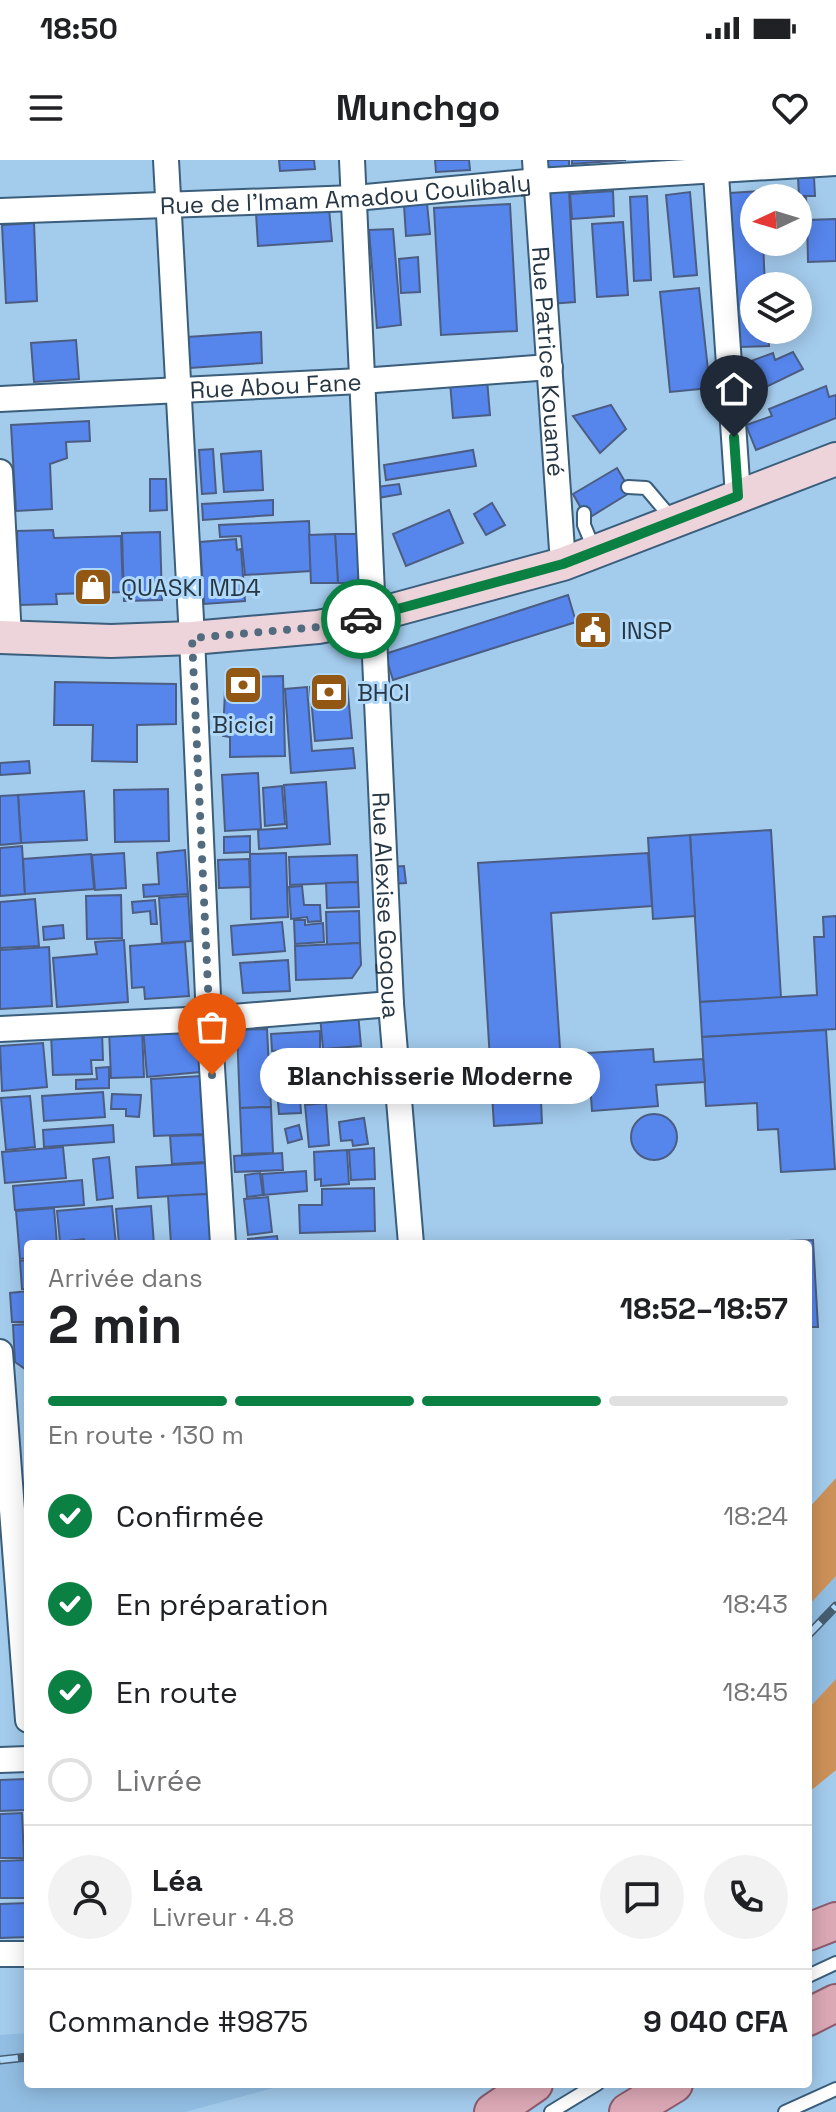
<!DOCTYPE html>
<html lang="fr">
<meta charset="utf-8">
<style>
body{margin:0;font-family:"Space Grotesk",sans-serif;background:#f2f2f2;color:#202124;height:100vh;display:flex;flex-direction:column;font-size:30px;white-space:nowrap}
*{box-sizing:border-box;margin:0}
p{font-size:26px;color:#757577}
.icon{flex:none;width:44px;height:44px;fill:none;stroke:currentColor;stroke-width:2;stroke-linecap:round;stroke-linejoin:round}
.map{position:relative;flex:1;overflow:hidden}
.details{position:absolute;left:24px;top:1080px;width:788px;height:848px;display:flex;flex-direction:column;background:#fff;border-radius:8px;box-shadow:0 4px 20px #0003}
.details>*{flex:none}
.needle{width:52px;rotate:266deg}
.tools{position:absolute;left:740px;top:24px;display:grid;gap:16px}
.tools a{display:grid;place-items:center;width:72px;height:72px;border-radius:50%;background:#fff;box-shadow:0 4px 20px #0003;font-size:40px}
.pin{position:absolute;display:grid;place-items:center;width:68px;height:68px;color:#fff;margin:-82px -34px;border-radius:50% 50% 50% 0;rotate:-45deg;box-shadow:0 0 8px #0007}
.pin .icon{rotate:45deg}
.courier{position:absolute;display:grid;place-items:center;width:80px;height:80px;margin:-40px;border:6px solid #0b8043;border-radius:50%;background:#fff;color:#222;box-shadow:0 2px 10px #0007}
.bubble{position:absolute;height:56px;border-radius:28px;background:#fff;box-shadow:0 4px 20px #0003;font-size:26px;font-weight:700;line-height:56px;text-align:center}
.summary em{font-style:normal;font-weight:700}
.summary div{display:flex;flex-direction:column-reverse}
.summary{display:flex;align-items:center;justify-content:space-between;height:136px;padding:0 24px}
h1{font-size:52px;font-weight:700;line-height:60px}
.bar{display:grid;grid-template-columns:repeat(4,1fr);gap:12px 8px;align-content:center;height:96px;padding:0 24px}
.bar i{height:10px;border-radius:6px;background:#e0e0e0}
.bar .on{background:#0b8043}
.bar p{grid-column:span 4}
.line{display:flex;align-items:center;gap:20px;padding:0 24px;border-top:2px solid #e0e0e0}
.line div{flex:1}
.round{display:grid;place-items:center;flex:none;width:84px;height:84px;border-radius:42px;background:#f2f2f2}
ol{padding:0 24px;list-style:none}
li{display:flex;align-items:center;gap:24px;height:88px}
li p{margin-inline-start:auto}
li .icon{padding:8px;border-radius:50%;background:#0b8043;color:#fff;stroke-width:4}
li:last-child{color:#757577}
li i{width:44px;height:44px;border:4px solid #e0e0e0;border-radius:50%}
.status{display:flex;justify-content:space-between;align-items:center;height:56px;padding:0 40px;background:#fff;direction:ltr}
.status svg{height:22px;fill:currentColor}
header{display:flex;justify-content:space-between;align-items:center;height:104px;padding:0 24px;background:#fff;font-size:36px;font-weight:700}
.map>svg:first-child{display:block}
.built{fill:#92bee3}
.green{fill:#cc9158}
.building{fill:#5685ec;stroke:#4b5d82;stroke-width:2}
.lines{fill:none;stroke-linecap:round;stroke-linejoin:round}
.service-casing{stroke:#3a5e7b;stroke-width:16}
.minor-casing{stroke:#3a5e7b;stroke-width:28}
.secondary-casing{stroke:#3a5e7b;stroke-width:36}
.primary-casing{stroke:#8c5b6e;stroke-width:40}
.service{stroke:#fff;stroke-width:12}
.minor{stroke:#fff;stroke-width:24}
.secondary{stroke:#edd4da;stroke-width:32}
.primary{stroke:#dba8b5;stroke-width:36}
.rail-casing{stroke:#475d70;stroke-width:9}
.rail{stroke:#b0d8f9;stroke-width:6;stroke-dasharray:18;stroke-linecap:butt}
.done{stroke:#526b7f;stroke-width:8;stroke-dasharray:0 14.4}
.route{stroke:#0b8043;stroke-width:10}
.labels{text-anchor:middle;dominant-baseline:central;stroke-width:6;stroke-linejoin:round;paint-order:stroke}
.street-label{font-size:24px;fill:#273744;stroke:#b0d8f9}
.poi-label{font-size:24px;fill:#273744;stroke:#b0d8f9;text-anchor:start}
</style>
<div class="status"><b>18:50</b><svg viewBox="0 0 49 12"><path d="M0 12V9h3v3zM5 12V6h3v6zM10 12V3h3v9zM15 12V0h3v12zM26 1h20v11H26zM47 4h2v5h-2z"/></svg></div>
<header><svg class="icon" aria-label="menu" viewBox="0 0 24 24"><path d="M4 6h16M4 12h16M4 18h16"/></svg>Munchgo<svg class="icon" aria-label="heart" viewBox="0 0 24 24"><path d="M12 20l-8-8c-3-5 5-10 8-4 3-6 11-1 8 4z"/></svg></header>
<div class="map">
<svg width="836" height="1952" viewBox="0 0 836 1952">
<rect width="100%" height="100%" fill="#a3cbec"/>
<g class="built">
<path d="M836 1416V1519L808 1549V1446Z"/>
<path d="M28 1873V1924H288L185 1952H0V1875Z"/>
</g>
<g class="green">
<path d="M836 1318V1416L808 1446V1349Z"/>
<path d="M836 1519V1610L808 1633V1549Z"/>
</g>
<g class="building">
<path d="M279 0H314L315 9 280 11Z"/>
<path d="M435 0H469L470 10 436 12Z"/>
<path d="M544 0H569V7L544 8Z"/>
<path d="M572 0H626L572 4Z"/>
<path d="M814 17 815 36H799L798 18Z"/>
<path d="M569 30 575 142 549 144 543 31Z"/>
<path d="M613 31 614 56 572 59 570 34Z"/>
<path d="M760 31V38H754V82H763L765 126H754V170H768L769 186 740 187 730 33Z"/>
<path d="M690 32 697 115 674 117 666 35Z"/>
<path d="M647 36 651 120 634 121 630 37Z"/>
<path d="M806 37 807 60H798V38H769Z"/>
<path d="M427 43 430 74 406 76 404 45Z"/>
<path d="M510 44 517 171 441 175 434 48Z"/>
<path d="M329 48 332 81 258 86 256 53Z"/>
<path d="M836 59V101L808 102 807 60Z"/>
<path d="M623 62 628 135 597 137 592 64Z"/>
<path d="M34 63 37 141 6 143 2 65Z"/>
<path d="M393 69 401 165 377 168 369 70Z"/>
<path d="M418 97 420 132 401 133 399 99Z"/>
<path d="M699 128 710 228 670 232 660 132Z"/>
<path d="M261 172 262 203 190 208 188 177Z"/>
<path d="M76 180 79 219 34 222 31 183Z"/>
<path d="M793 192 803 209 764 228 751 201 773 193 775 200Z"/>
<path d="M487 219 490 255 453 258 450 222Z"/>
<path d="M826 226 829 237 836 235V258L756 290 746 265 772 256 769 249Z"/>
<path d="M611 245 626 269 600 293 573 256Z"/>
<path d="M89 261 90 281 66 282 67 298 50 304 52 349 16 351 11 265Z"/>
<path d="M213 289 216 333 202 334 199 290Z"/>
<path d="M473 290 476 306 386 320 384 305Z"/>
<path d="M261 291 263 330 224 332 221 294Z"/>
<path d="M617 308 631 332 587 359 573 334Z"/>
<path d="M150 319H166L167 350 150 351Z"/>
<path d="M399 324 401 334 378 338 376 327Z"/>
<path d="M273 340V355L203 360 202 344Z"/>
<path d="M492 343 505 365 486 375 474 354Z"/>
<path d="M449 350 463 383 406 406 393 374Z"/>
<path d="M309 361 311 411 245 415 241 376 220 377 219 365Z"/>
<path d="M53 370 54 378 121 376 123 432 56 434 57 444 19 445 17 371Z"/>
<path d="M160 372 162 440 124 441 122 373Z"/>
<path d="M335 374H358L360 423H338Z"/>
<path d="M335 374 338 423H311L309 375Z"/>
<path d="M236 379 237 390 241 389 245 441 204 444 200 382Z"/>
<path d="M568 435 576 462 393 520 385 494Z"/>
<path d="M283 516 285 596 230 597V577L223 576 225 530 237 517Z"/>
<path d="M55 522 176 524V564L137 565V602L92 601 93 565H54Z"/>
<path d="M347 523 352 578 315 581 310 527Z"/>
<path d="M307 527 312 591 353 588 355 608 291 613 285 529Z"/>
<path d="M29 601 30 613 0 615V603Z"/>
<path d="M258 613 261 669 225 671 222 615Z"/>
<path d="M326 622 330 684 259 689 258 670 287 668 284 625Z"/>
<path d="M282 626 285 664 265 666 263 628Z"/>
<path d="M168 629 169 681 115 682 114 630Z"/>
<path d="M84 631 87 680 21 683 18 635Z"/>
<path d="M18 635 21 683 0 685V636Z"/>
<path d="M771 670 781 838 700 842 690 675Z"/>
<path d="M690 675 695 756 653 759 648 678Z"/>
<path d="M250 676V692L224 693V677Z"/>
<path d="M22 686 25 734 0 736V688Z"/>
<path d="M185 690 188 734 144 737 143 725 159 724 157 693Z"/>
<path d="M124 693 126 728 95 730 92 695Z"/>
<path d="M286 693 288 757 251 759 250 694Z"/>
<path d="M648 693 652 746 551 753 561 903 589 901 590 915 540 919 542 963 494 966 478 703Z"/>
<path d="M91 694 94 729 25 734 23 699Z"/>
<path d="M357 695 358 722 290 725 289 697Z"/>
<path d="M249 699 250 727 219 728 218 700Z"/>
<path d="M404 706 406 723 390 724 389 707Z"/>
<path d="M358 722 359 747 327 748 326 723Z"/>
<path d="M302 726 304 745H320L321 761 308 762 307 757 291 759 289 727Z"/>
<path d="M121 735 122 778 87 779 86 736Z"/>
<path d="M188 736 191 781 162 783 159 738Z"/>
<path d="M35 739 39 786 0 788V742Z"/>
<path d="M155 740 157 764H151L150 751 133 753 132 742Z"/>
<path d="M359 751 360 783 327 785 326 752Z"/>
<path d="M836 756V869L702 877 700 842 817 835 814 777H824L823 757Z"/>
<path d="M294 760H305V765L323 763 324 782 295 784Z"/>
<path d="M282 762 285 791 233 795 231 766Z"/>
<path d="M63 765 64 778 44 780 43 767Z"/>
<path d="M124 780 128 842 57 847 53 798 97 794 95 782Z"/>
<path d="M185 782 189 836 145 839 144 827 132 828 130 786Z"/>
<path d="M360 783 361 805 352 818 296 820 295 786Z"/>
<path d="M49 787 52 846 0 849V790Z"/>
<path d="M288 800 290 831 243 833 240 803Z"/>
<path d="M358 853 361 886 323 889 320 856Z"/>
<path d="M198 864 201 912 147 917 143 867Z"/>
<path d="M142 868 144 917 111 918 109 869Z"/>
<path d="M267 869 271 947 240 948 237 870Z"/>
<path d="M826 870 835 1009 781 1012 778 969 758 970 757 943 706 946 702 877Z"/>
<path d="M320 871V889L272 891 271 874Z"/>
<path d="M102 872 103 900H91L92 914 53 915 51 875Z"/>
<path d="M43 883 47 927 2 931 0 886Z"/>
<path d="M653 889 654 902 703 899 705 922 656 925 658 946 592 951 588 893Z"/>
<path d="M297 893 301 953 279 954 274 895Z"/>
<path d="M366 894 369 941 342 943 338 896Z"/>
<path d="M327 896 331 930 303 934 299 899Z"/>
<path d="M109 907V928L76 929V920L97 919 96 908Z"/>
<path d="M201 916 204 974 154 976 151 919Z"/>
<path d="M103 932 105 957 44 961 42 936Z"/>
<path d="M112 934 141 935 139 957 126 956V949H111Z"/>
<path d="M30 936 35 987 6 990 1 938Z"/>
<path d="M326 943 329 985 309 987 305 945Z"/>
<path d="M271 947 273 993 242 994 240 948Z"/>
<circle cx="654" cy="977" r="23"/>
<path d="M364 958 368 984 353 986 352 980 341 981 339 962Z"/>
<path d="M113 965 114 982 44 987 43 970Z"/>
<path d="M299 965 302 979 288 983 285 969Z"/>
<path d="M203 975 205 1002 172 1004 170 976Z"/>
<path d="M63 987 66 1018 5 1023 2 992Z"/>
<path d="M374 988 375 1019 351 1020 349 990Z"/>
<path d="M347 990 349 1024 321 1026V1019L315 1020 314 992Z"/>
<path d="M282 993 283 1010 235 1012 234 996Z"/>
<path d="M109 997 113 1038 97 1040 93 999Z"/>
<path d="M207 1003 208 1034 138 1038 136 1007Z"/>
<path d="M306 1011 307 1031 264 1035 262 1014Z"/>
<path d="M260 1013 263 1035 247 1037 245 1015Z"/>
<path d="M82 1020 84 1045 15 1050 13 1026Z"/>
<path d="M374 1028 375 1071 300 1073 299 1045H322V1029Z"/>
<path d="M208 1034 211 1084H171L168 1036Z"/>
<path d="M268 1037 272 1072 248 1075 244 1039Z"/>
<path d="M112 1046 116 1084H85L84 1079 60 1082 57 1051Z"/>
<path d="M151 1046 154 1084H119L116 1049Z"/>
<path d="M54 1048 57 1084H28V1098L20 1099 16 1051Z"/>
<path d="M277 1076 278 1084H248V1079Z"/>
<path d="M813 1080 818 1167H808V1084H764V1082Z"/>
<path d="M28 1100V1129H22L20 1101Z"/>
<path d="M28 1131V1162H12L10 1133Z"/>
<path d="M28 1164V1211L15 1202 13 1165Z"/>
<path d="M25 1619 26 1650 0 1651V1620Z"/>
<path d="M22 1653 24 1698H0V1654Z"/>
<path d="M25 1700 26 1738H0V1701Z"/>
<path d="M27 1743 28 1777 0 1778V1744Z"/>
</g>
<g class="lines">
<defs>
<g id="service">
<path d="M628 327 646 328 673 360"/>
<path d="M584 353V365L594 389"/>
<path d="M808 1816 836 1803"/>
<path d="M551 1952 597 1924"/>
<path d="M785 1952 836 1929"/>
</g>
<g id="minor">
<path d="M166 0 192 478 209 859 223 1084"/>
<path id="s1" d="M352 0 391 844 411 1084"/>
<path id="s2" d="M535 0 563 404"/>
<path d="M715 0 738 336"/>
<path id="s3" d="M0 51 355 38 537 21 836 3"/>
<path id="s4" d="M0 239 361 221 550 207"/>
<path d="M0 312 9 477"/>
<path d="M0 869 209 859 391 844"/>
<path d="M0 1192 28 1560"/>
<path d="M0 1600 28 1599"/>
<path d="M0 1794H28"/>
</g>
<path id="secondary" d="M0 477 111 481 192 478 318 467 364 458 563 404 836 299"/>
<g id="primary">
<path d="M808 1772 836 1761"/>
<path d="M808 1857 836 1843"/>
<path d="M493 1952 534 1924"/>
<path d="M628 1952 674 1924"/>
</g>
</defs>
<use href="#service" class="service-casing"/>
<use href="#minor" class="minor-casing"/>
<use href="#secondary" class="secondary-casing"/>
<use href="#primary" class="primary-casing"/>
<use href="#service" class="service"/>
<use href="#minor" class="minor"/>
<use href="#secondary" class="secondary"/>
<use href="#primary" class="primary"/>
<defs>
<g id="rail">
<path d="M808 1475 836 1446"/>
<path d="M0 1900 28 1897"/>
</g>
</defs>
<use href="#rail" class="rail-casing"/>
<use href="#rail" class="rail"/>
</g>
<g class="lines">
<path class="done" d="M212 915 192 478 318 467 361 459"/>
<path class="route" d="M361 459 563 404 738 336 734 277"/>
</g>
<defs>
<symbol id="shop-square" viewBox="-11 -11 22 22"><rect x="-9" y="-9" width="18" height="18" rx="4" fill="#915713" stroke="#b0d8f9"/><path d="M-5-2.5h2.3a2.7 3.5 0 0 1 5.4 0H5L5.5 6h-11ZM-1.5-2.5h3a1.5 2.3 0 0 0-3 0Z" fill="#fff"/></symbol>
<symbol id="civic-square" viewBox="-11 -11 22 22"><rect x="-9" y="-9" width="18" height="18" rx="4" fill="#915713" stroke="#b0d8f9"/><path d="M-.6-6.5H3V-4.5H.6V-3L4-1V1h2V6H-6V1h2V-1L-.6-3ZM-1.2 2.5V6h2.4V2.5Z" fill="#fff"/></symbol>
<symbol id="bank-square" viewBox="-11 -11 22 22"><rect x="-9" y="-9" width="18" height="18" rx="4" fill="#915713" stroke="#b0d8f9"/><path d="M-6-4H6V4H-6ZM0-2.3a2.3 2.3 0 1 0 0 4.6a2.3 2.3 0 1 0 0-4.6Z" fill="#fff"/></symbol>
</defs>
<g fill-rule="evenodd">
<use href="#shop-square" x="71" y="405" width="44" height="44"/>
<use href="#civic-square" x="571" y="448" width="44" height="44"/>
<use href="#bank-square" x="221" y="503" width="44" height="44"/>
<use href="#bank-square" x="307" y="510" width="44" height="44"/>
</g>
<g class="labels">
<g class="street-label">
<text stroke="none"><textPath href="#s3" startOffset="346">Rue de l'Imam Amadou Coulibaly</textPath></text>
<text stroke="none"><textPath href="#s2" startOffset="202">Rue Patrice Kouamé</textPath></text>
<text stroke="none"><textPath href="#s4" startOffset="276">Rue Abou Fane</textPath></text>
<text stroke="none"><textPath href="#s1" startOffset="746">Rue Alexise Gogoua</textPath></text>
</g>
<g class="poi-label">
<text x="121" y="427">QUASKI MD4</text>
<text x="621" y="470">INSP</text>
<text x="357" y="532">BHCI</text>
<text x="243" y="564" text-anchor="middle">Bicici</text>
</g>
</g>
</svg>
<div class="tools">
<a><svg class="needle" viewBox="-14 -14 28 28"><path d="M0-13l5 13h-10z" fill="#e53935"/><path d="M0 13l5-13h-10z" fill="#757577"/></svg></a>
<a><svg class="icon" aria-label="layers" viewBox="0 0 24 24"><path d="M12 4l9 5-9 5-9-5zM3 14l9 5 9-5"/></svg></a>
</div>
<div class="pin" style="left:212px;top:915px;background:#ea580c"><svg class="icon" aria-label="bag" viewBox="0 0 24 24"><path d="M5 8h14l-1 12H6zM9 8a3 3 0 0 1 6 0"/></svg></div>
<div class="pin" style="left:734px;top:277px;background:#1f2937"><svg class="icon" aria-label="home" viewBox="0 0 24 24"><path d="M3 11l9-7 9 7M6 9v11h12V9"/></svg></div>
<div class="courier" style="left:361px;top:459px"><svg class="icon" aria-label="car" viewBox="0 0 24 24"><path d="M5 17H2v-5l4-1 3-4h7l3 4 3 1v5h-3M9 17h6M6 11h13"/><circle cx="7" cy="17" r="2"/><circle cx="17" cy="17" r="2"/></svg></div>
<div class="bubble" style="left:260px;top:888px;width:340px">Blanchisserie Moderne</div>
<section class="details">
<div class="summary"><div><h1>2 min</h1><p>Arrivée dans</p></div><em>18:52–18:57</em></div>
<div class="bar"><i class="on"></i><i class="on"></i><i class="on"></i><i></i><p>En route · 130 m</p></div>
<ol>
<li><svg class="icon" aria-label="check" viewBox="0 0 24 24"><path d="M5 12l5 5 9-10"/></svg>Confirmée<p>18:24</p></li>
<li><svg class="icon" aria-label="check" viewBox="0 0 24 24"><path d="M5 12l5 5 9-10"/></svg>En préparation<p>18:43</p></li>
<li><svg class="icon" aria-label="check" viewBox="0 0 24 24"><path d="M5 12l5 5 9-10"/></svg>En route<p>18:45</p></li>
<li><i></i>Livrée</li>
</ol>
<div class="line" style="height:144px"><a class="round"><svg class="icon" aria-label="person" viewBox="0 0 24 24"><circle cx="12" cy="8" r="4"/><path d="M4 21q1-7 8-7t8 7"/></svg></a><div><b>Léa</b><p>Livreur · 4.8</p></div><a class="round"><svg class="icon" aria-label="chat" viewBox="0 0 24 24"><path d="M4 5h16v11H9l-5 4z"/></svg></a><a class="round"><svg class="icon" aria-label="phone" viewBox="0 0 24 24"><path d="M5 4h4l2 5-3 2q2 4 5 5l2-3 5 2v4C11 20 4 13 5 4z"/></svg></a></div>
<div class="line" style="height:104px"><div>Commande #9875</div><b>9 040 CFA</b></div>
</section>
</div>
